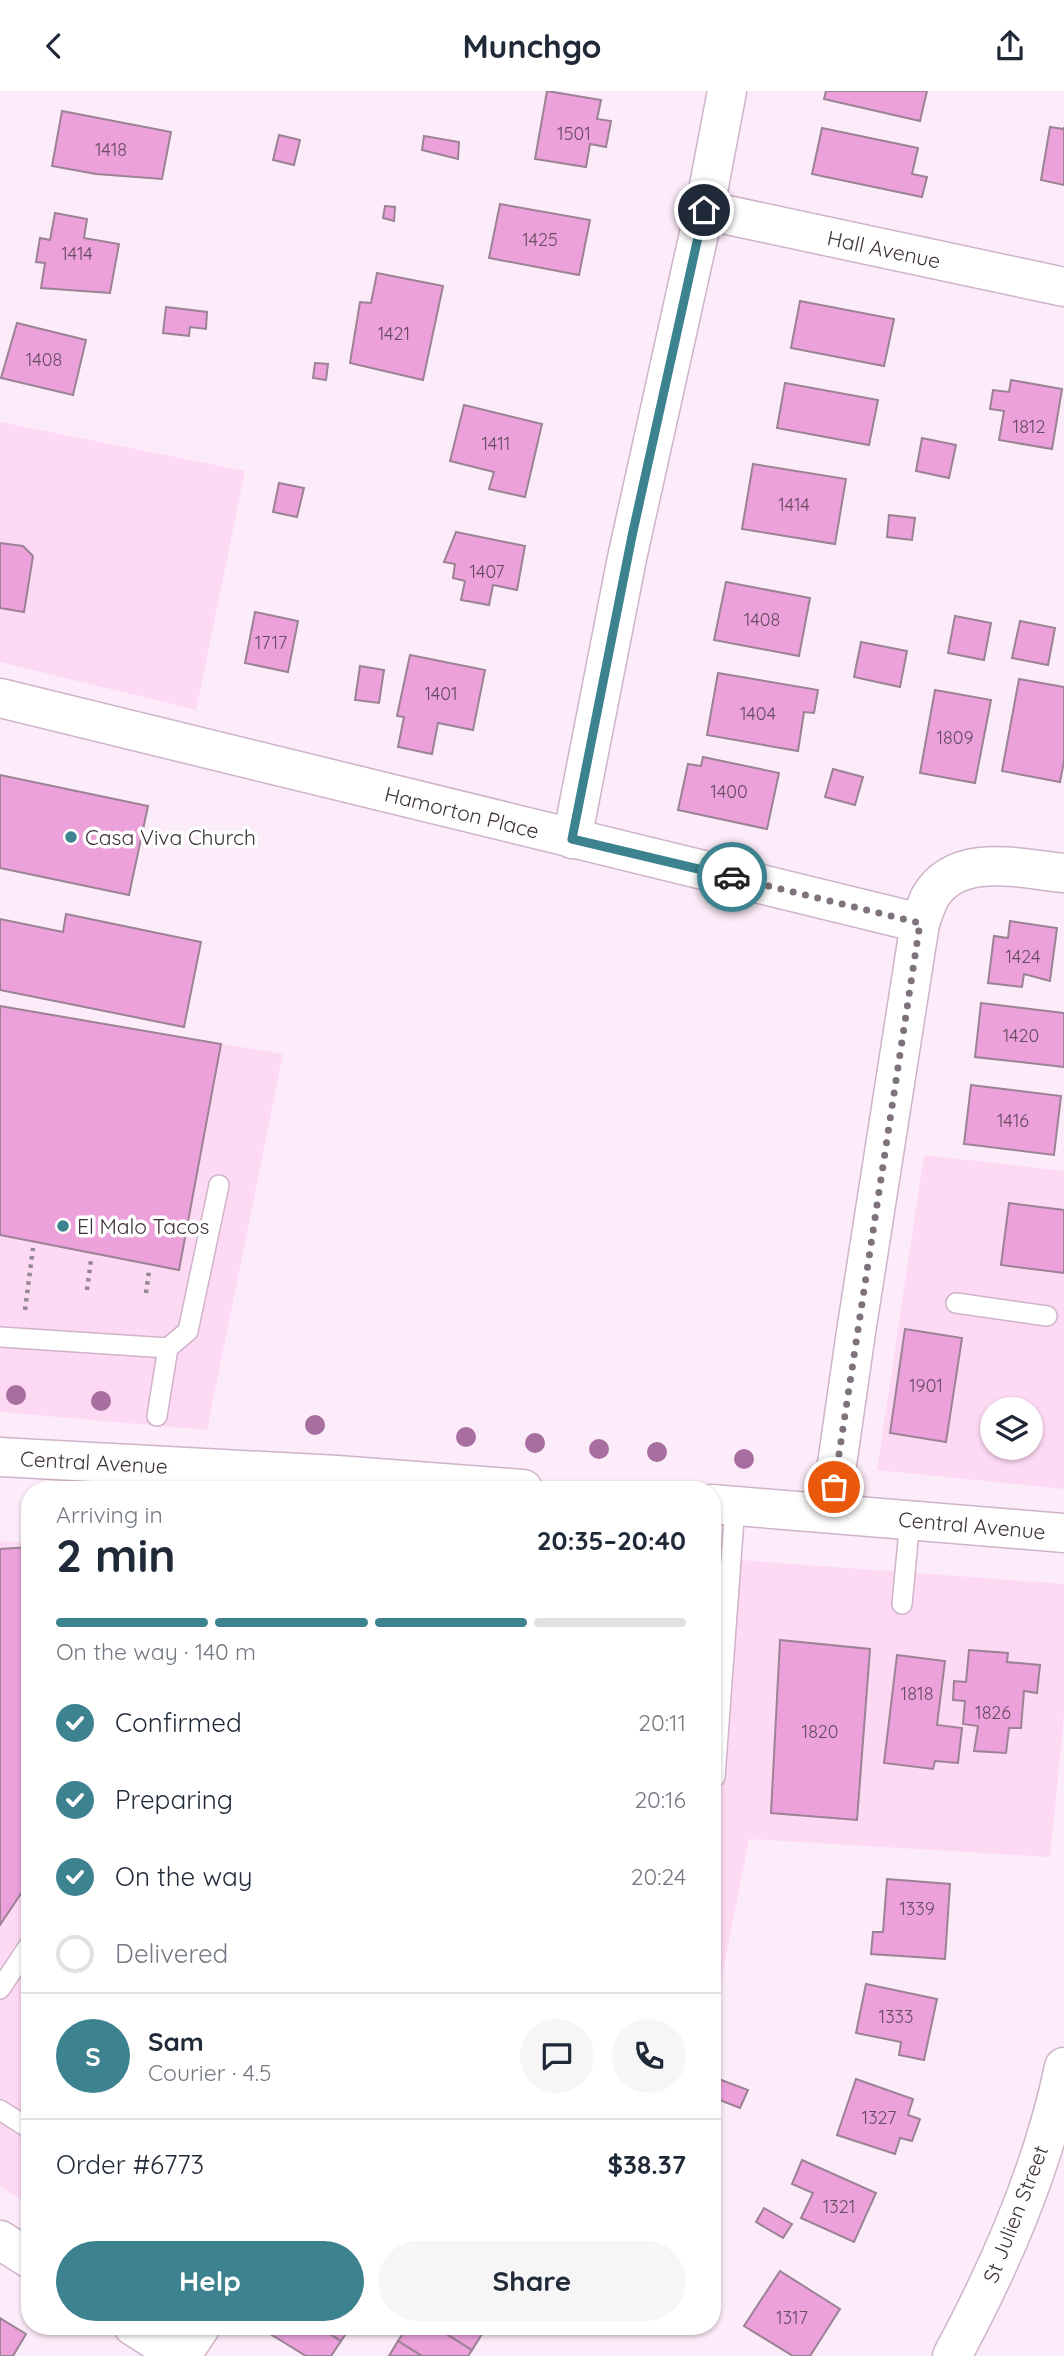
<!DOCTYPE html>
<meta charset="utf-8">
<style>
body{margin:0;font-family:Quicksand,sans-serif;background:#f6f6f7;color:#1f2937;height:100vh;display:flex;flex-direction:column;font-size:26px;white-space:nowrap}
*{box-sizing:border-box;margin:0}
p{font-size:23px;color:#747a83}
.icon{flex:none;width:38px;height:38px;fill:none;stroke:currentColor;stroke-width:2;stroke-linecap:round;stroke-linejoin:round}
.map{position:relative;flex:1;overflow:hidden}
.side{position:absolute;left:21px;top:1390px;width:700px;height:854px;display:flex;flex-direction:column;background:#fff;border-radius:28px;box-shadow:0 2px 5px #0004}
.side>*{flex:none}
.buttons{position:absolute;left:980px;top:1306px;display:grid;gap:14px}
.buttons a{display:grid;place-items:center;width:63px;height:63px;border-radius:50%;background:#fff;box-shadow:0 2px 5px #0004;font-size:35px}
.pin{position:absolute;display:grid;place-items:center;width:60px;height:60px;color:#fff;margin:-30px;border:4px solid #fff;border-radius:50%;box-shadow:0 2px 7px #0007}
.courier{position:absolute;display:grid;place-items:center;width:70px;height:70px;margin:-35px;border:5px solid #3d838f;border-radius:50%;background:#fff;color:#222;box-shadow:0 2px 9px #0007}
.overview em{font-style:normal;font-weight:800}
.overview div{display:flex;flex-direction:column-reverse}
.overview{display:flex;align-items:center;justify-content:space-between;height:119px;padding:0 35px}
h1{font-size:46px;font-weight:800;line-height:52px}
.bar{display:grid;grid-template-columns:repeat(4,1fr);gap:10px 7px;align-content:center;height:84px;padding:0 35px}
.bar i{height:9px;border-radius:5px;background:#e0e1e3}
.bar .selected{background:#3d838f}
.bar p{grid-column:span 4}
.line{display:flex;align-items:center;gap:18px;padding:0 35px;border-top:2px solid #e0e1e3}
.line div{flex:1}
.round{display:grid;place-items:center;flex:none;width:74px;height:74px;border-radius:37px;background:#f6f6f7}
ol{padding:0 35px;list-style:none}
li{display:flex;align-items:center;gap:21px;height:77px}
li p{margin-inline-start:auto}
li .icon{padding:7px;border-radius:50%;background:#3d838f;color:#fff;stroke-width:4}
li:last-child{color:#747a83}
li i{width:38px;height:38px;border:4px solid #e0e1e3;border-radius:50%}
.button{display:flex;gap:14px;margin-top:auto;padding:14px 35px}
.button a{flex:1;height:80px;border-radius:42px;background:#3d838f;color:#fff;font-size:28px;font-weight:800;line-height:80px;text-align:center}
.button a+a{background:#f6f6f7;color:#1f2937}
header{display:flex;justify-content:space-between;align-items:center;height:91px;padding:0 35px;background:#fff;font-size:32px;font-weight:800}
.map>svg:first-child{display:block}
.built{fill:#fdd9f4;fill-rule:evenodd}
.building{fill:#eca1db;stroke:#9b8295;stroke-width:2}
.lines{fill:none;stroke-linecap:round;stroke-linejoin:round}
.lane-casing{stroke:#cfb3c8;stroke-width:22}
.street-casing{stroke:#cfb3c8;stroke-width:41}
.secondary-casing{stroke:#cfb3c8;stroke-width:41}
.path{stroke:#958893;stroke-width:4.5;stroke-dasharray:3.5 5;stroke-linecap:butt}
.lane{stroke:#fff;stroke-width:19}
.street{stroke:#fff;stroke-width:38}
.secondary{stroke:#fff;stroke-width:38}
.tree{fill:#a76e9f}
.done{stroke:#7f727c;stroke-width:7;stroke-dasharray:0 12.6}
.route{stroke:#3d838f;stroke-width:9}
.poi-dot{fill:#3d838f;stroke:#fefefe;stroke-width:2.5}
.labels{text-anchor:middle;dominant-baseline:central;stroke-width:7;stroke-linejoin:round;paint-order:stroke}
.number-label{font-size:18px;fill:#684d62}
.street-label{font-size:21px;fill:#3c313a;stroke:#fefefe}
.poi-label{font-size:21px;fill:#3c313a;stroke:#fefefe;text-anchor:start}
</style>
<header><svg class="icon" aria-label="back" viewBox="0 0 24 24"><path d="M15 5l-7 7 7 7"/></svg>Munchgo<svg class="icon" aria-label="share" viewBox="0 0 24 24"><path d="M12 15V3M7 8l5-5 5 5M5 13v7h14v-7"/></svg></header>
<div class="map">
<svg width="1064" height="2265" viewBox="0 0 1064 2265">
<rect width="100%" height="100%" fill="#fcebf8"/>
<g class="built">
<path d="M0 331 245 380 196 619 0 571Z"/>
<path d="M0 915 283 963 207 1339 0 1321Z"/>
<path d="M924 1064 1064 1080V1398L877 1379ZM992 1318H1031V1356H992Z"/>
<path d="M0 1450 30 1452V2115L0 2095Z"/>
<path d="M712 1467 1064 1493V1625L1050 1766 749 1748 712 1936Z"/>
</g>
<g class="building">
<path d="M547 0 601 9 597 28 611 30 606 56 590 53 586 76 535 68Z"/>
<path d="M826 0H927L920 30 824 8Z"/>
<path d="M62 20 171 41 162 88 96 83 52 75Z"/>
<path d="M1050 36 1064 38V36V94L1041 89Z"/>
<path d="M822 37 918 57 912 83 927 86 922 106 812 83Z"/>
<path d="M279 44 300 49 294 74 273 69Z"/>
<path d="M424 45 459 51 458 68 422 59Z"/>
<path d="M500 113 590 129 579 184 489 167Z"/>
<path d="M385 115 395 116 394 130 383 127Z"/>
<path d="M55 122 87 128 84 147 119 153 110 202 41 197 45 172 36 171 40 147 50 149Z"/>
<path d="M377 182 443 195 423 289 350 272 360 211 371 212Z"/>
<path d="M800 210 894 228 884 275 791 257Z"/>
<path d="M166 216 207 221 206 238 190 236 189 245 163 242Z"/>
<path d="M17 232 86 249 73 304 1 287Z"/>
<path d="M315 272 328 273 326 289 313 287Z"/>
<path d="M1011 289 1062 298 1052 358 999 349 1004 320 990 318 993 299 1009 301Z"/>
<path d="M785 292 878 309 869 354 777 337Z"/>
<path d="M464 314 542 333 525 406 489 398 494 381 450 370Z"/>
<path d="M922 347 956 354 949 387 916 380Z"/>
<path d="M753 373 846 388 835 453 742 438Z"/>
<path d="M279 392 304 397 297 426 273 421Z"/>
<path d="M889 424 915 427 912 449 887 446Z"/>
<path d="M456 441 525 455 517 499 493 494 489 514 461 509 465 490 453 487 455 473 444 471Z"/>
<path d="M0 452 23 455 33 465 24 521 0 517Z"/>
<path d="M726 491 810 507 799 565 714 549Z"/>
<path d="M255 521 298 530 288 581 245 572Z"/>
<path d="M955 525 991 532 984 569 948 562Z"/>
<path d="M1020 530 1055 537 1048 574 1012 567Z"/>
<path d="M861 551 907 560 900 596 854 586Z"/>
<path d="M410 564 485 579 473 639 438 632 432 663 398 656 404 626 397 625Z"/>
<path d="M360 575 384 579 379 612 355 609Z"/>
<path d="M718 582 818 599 814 622 804 621 798 660 707 644Z"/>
<path d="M1019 588 1064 596V670L1060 691 1002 680Z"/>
<path d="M935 599 991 609 975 692 920 682Z"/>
<path d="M703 666 779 682 767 738 678 719 688 673 701 675Z"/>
<path d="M833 678 863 686 855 714 825 706Z"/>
<path d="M0 684 148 715 129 804 0 777Z"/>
<path d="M66 823 201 851 184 936 0 899V828L63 841Z"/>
<path d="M1010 830 1057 837 1050 890 1024 883 1022 896 988 892 994 845 1008 847Z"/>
<path d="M981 912 1064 922V976L975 966Z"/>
<path d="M0 915 221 953 179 1179 0 1144Z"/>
<path d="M971 994 1061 1005 1054 1064 964 1053Z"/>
<path d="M1009 1112 1064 1119V1182L1001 1174Z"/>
<path d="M905 1238 962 1247 946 1351 890 1342Z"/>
<path d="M30 1456V1789L0 1834V1458Z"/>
<path d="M780 1549 870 1558 857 1729 771 1722Z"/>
<path d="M969 1559 1008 1562 1007 1571 1040 1574 1037 1602 1024 1600 1021 1637H1009L1006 1662 974 1660 978 1635 963 1633 965 1610 953 1609 954 1590 966 1591Z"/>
<path d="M897 1564 945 1570 937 1634 962 1637 958 1672 935 1670 933 1678 884 1672Z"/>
<path d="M887 1788 950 1793 945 1868 871 1863 873 1841H883Z"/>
<path d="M866 1893 937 1908 924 1969 899 1964 901 1951 856 1942Z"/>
<path d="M716 1987 748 1999 740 2017 712 2006V1997Z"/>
<path d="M856 1988 913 2008 908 2024 920 2028 912 2050 900 2047 895 2063 837 2044Z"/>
<path d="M802 2069 876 2102 854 2151 801 2127 813 2102 792 2093Z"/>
<path d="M764 2117 792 2133 783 2147 756 2131Z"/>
<path d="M780 2180 840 2218 810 2265H793L744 2235Z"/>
<path d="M0 2227 26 2243 13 2265H0Z"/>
<path d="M271 2235H318L341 2250 331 2265H306L267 2241Z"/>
<path d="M318 2235H351L341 2250Z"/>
<path d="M408 2235H434L472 2259 468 2265H422L398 2250Z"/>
<path d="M434 2235H487L472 2259Z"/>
<path d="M398 2250 422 2265H389Z"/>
</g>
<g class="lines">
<defs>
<g id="lane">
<path d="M956 1212 1047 1225"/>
<path d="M0 1246 168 1257 157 1325"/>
<path d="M168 1257 188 1240 219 1094"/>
<path d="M105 1371 106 1398"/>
<path d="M902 1513 910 1429"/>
<path d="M712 1686H715L735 1414"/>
<path d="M0 1898 30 1853"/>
<path d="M0 2019 30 2038"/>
</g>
<g id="street">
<path d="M704 119 1064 196"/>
<path d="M0 607 920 832"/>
<path d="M572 748 627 467 706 111 727 0"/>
<path d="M830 1422 856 1241 920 832C923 824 926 814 930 806 957 760 1021 778 1064 782"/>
<path d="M0 2149 30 2168"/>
<path d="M133 2235 180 2265"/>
<path d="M181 2265 201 2235"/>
<path d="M952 2265C1001 2174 1043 2078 1064 1976"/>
</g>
<g id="secondary">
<path d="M0 1366 337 1384 523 1398"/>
<path d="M712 1413 1064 1442"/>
</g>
</defs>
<use href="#lane" class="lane-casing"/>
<use href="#street" class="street-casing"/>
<use href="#secondary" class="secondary-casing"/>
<g class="path">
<path d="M87 1199 91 1169"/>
<path d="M146 1202 149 1180"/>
<path d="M25 1219 33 1157"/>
</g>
<use href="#lane" class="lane"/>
<use href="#street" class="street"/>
<use href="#secondary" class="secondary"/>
</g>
<g class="tree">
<circle cx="16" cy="1304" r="10"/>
<circle cx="101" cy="1310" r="10"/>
<circle cx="315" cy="1334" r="10"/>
<circle cx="466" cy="1346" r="10"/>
<circle cx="535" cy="1352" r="10"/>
<circle cx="599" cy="1358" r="10"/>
<circle cx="657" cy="1361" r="10"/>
<circle cx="744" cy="1368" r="10"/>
</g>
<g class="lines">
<path class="done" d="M732 786 920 832 834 1396"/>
<path class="route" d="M704 119 632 445 572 748 732 786"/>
</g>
<g class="poi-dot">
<circle cx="71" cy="746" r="7"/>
<circle cx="63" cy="1135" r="7"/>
</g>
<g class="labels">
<g class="number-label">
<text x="574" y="42">1501</text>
<text x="111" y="58">1418</text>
<text x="540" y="148">1425</text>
<text x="77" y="162">1414</text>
<text x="394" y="242">1421</text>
<text x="44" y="268">1408</text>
<text x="1029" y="335">1812</text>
<text x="496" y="352">1411</text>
<text x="794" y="413">1414</text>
<text x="487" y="480">1407</text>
<text x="762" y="528">1408</text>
<text x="271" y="551">1717</text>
<text x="441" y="602">1401</text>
<text x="758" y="622">1404</text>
<text x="955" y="646">1809</text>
<text x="729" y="700">1400</text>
<text x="1023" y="865">1424</text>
<text x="1021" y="944">1420</text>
<text x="1013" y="1029">1416</text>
<text x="926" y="1294">1901</text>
<text x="917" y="1602">1818</text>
<text x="993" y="1621">1826</text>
<text x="820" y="1640">1820</text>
<text x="917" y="1817">1339</text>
<text x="896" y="1925">1333</text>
<text x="879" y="2026">1327</text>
<text x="839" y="2115">1321</text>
<text x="792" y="2226">1317</text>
</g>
<g class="street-label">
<text transform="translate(884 158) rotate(12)">Hall Avenue</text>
<text transform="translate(462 721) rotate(14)">Hamorton Place</text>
<text transform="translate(94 1371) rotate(3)">Central Avenue</text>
<text transform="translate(972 1434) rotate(5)">Central Avenue</text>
<text transform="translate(1015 2123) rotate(-69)">St Julien Street</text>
</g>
<g class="poi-label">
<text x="85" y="746">Casa Viva Church</text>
<text x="77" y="1135">El Malo Tacos</text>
</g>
</g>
</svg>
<div class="buttons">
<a><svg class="icon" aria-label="layers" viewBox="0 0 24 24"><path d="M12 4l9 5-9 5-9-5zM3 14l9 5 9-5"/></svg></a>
</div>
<div class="pin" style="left:834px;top:1396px;background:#ea580c"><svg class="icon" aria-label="bag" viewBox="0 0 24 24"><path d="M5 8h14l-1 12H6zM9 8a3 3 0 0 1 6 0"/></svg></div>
<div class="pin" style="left:704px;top:119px;background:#1f2937"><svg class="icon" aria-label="home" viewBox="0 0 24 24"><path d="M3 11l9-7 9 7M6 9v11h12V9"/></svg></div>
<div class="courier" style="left:732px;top:786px"><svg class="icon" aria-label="car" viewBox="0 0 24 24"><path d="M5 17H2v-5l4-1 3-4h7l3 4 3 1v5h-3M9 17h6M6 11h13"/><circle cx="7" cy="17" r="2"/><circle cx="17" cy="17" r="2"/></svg></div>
<section class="side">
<div class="overview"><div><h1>2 min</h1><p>Arriving in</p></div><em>20:35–20:40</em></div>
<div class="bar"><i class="selected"></i><i class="selected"></i><i class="selected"></i><i></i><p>On the way · 140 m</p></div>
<ol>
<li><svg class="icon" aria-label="check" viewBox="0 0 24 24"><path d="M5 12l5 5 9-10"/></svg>Confirmed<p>20:11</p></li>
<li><svg class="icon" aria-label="check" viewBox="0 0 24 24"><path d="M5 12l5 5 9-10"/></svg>Preparing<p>20:16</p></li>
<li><svg class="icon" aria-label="check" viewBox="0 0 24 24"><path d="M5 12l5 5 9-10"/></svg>On the way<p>20:24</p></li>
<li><i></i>Delivered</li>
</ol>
<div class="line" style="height:126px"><b class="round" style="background:#3d838f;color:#fff">S</b><div><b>Sam</b><p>Courier · 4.5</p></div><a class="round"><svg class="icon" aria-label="chat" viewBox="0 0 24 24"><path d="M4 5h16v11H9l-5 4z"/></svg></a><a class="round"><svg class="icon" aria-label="phone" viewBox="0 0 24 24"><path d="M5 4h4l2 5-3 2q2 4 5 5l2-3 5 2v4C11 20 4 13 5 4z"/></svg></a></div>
<div class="line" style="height:91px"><div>Order #6773</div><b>$38.37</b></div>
<div class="button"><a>Help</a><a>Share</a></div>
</section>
</div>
